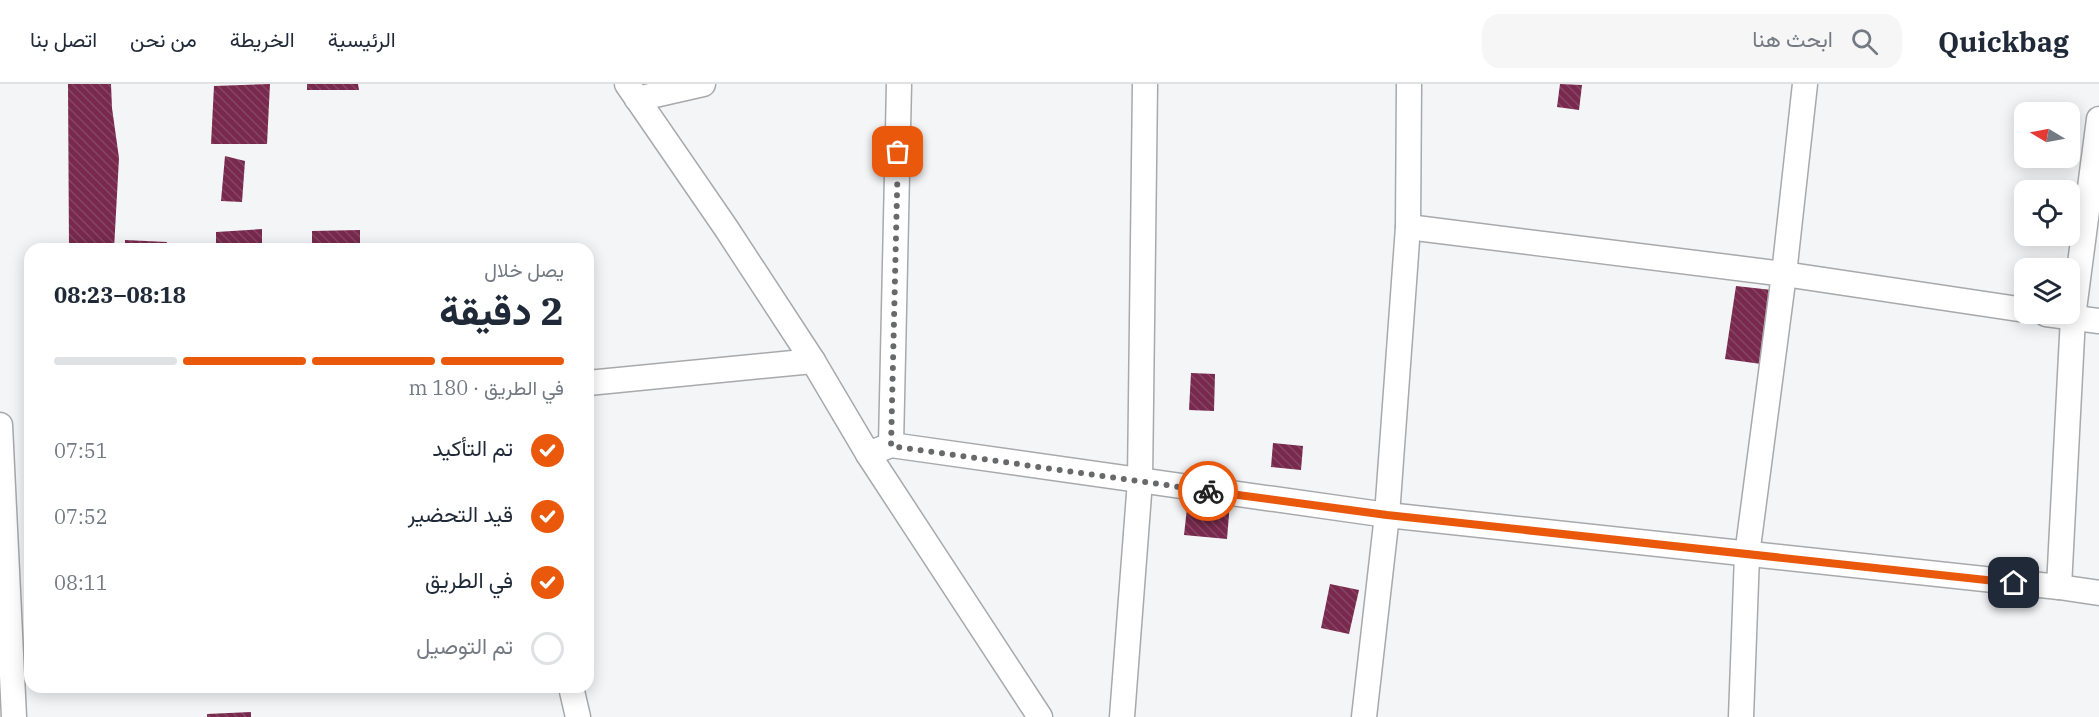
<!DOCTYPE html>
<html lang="ar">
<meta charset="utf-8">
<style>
body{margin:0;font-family:"IBM Plex Serif",Vazirmatn,serif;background:#f6f6f7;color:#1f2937;direction:rtl;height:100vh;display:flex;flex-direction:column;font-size:22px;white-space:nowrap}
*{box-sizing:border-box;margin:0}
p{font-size:20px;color:#747a83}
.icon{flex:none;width:33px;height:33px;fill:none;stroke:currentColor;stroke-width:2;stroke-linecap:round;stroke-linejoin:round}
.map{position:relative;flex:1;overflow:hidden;direction:ltr}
.panel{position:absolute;left:24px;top:159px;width:570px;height:450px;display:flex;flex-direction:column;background:#fff;border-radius:18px;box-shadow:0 3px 15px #0003;direction:rtl}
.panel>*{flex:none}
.needle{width:39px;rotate:280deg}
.fabs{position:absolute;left:2014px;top:18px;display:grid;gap:12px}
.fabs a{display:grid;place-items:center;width:66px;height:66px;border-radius:12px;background:#fff;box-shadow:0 3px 15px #0003;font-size:30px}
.pin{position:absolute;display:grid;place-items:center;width:51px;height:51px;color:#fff;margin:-26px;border-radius:12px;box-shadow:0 3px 9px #0006}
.courier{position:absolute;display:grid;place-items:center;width:60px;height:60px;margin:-30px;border:4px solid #ea580c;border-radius:50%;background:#fff;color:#222;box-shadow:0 2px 8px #0007}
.summary em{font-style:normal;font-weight:800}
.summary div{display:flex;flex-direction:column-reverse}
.summary{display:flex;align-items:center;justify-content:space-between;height:102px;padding:0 30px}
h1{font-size:39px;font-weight:800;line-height:45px}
.bar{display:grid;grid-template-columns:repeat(4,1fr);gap:9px 6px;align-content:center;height:72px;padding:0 30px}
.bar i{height:8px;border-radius:4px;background:#e0e1e3}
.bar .selected{background:#ea580c}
.bar p{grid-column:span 4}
ol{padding:0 30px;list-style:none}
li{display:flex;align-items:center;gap:18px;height:66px}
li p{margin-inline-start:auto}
li .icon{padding:6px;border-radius:50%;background:#ea580c;color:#fff;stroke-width:4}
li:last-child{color:#747a83}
li i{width:33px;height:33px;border:3px solid #e0e1e3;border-radius:50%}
header{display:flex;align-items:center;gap:36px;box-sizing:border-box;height:84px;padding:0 30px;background:#fff;border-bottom:2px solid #e0e1e3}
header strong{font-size:28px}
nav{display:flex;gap:33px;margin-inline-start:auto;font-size:21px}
.search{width:420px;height:54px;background:#f6f6f7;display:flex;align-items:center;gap:15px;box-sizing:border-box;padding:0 21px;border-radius:18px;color:#747a83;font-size:22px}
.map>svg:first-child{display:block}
.building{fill:url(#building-back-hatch)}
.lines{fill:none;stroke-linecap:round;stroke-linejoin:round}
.minor-casing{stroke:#a8a9ab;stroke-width:27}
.minor{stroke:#fff;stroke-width:24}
.done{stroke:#68696a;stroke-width:6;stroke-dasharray:0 10.8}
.route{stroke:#ea580c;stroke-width:8}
</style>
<header>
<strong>Quickbag</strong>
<div class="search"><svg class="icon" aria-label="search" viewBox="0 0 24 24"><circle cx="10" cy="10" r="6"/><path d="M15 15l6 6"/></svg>ابحث هنا</div>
<nav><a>الرئيسية</a><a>الخريطة</a><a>من نحن</a><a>اتصل بنا</a></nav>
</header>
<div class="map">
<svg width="2099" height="633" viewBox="0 0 2099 633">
<defs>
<pattern id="building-back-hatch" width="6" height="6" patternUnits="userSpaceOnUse" patternTransform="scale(1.5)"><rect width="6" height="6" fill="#78294d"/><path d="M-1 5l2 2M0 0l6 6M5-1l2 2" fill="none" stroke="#854663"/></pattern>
</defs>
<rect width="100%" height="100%" fill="#f4f5f7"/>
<g class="building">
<path d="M68 0H111L112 24 119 74 114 165H69Z"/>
<path d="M270 0 267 60H211L214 2Z"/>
<path d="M307 0H358L359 6H307Z"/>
<path d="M1560 0 1582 1 1579 26 1557 23Z"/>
<path d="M225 72 245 77 242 118 221 117Z"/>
<path d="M262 145V165H216V148Z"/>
<path d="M360 146V165H312V147Z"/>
<path d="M125 156 167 158 166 165H125Z"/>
<path d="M1736 202 1772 206 1761 280 1725 275Z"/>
<path d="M25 269H30V296H27Z"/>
<path d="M1191 289 1215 290 1214 327 1189 326Z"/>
<path d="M1273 359 1303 362 1301 386 1271 383Z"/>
<path d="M1188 415 1230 418 1227 455 1184 451Z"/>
<path d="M1330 500 1359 506 1349 550 1321 544Z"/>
<path d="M251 628V633H207V630Z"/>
</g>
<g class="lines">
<defs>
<g id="minor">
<path d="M627 0 726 144 813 277 868 370 1040 633"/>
<path d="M637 15 703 0"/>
<path d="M1408 143 1784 190 2025 226"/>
<path d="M2046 230 2099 237"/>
<path d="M588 299 813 277"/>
<path d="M0 341 14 633"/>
<path d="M891 361 899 0"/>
<path d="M868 370 891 361 1387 431 2059 503 2099 509"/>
<path d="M2059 503 2073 233 2099 35"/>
<path d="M571 603 578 633"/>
<path d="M1122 633 1140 397 1145 0"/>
<path d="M1364 633 1387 431 1408 143 1409 0"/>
<path d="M1741 633 1747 471 1784 190 1805 0"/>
</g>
</defs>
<use href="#minor" class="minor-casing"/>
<use href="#minor" class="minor"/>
</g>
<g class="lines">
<path class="done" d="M898 68 891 362 1208 407"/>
<path class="route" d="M1208 407 1387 431 2014 499"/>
</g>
</svg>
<div class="fabs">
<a><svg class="needle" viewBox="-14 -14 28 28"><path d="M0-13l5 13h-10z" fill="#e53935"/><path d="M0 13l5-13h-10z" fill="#747a83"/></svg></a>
<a><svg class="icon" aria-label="locate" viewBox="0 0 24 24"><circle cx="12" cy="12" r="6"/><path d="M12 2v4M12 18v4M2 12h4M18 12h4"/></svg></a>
<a><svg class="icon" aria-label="layers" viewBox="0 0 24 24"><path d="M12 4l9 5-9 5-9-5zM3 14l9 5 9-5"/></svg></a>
</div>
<div class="pin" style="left:898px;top:68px;background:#ea580c"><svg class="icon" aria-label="bag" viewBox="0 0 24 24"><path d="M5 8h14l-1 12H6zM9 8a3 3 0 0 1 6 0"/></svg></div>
<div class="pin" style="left:2014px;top:499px;background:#1f2937"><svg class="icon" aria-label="home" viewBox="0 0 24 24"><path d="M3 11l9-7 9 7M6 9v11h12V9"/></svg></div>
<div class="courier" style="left:1208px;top:407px"><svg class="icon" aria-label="bike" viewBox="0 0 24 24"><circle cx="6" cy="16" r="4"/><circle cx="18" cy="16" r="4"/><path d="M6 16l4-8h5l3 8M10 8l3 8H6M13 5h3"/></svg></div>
<section class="panel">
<div class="summary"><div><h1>2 دقيقة</h1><p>يصل خلال</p></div><em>08:18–08:23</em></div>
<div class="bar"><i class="selected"></i><i class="selected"></i><i class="selected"></i><i></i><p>في الطريق · 180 m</p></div>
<ol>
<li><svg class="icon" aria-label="check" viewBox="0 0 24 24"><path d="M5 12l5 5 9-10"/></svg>تم التأكيد<p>07:51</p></li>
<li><svg class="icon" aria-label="check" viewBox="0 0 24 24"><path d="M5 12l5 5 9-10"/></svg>قيد التحضير<p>07:52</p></li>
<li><svg class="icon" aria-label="check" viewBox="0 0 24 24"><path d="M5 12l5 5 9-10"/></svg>في الطريق<p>08:11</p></li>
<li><i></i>تم التوصيل</li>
</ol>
</section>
</div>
